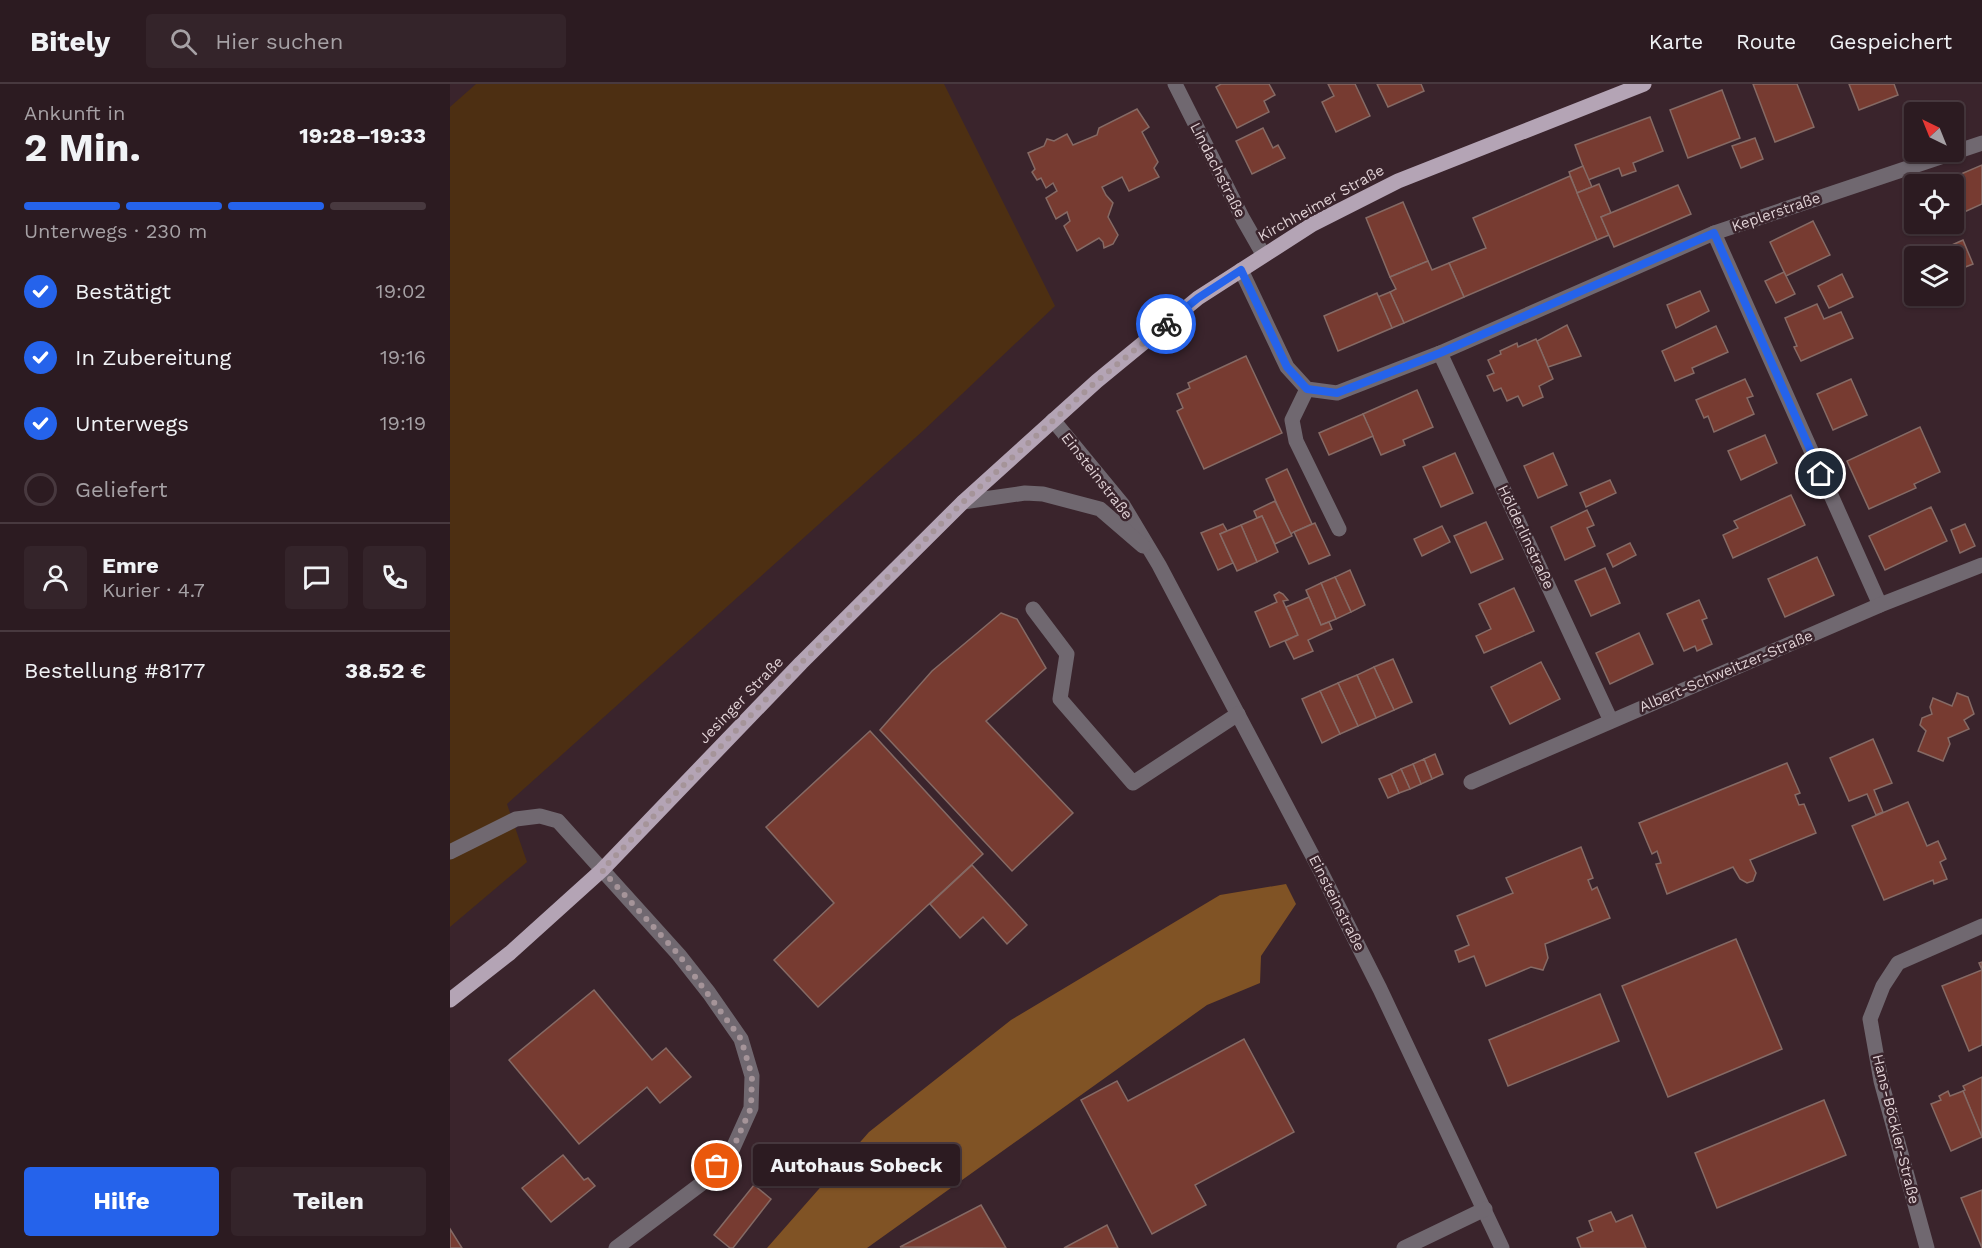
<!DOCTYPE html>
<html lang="de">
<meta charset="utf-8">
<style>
body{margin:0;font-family:"Work Sans",sans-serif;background:#34242a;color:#f1f3f6;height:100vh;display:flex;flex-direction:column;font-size:22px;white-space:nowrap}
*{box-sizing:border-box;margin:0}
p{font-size:20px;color:#a6a1a5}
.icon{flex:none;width:33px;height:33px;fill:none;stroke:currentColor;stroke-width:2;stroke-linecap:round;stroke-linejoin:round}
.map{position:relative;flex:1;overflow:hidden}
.details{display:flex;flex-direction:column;background:#2c1b21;width:450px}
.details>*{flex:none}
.needle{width:39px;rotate:317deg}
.tools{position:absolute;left:1454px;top:18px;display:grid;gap:12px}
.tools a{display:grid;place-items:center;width:60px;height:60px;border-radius:6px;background:#2c1b21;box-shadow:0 2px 4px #0004,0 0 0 2px #48393f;font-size:30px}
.pin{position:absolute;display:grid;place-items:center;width:51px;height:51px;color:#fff;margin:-26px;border:3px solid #fff;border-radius:50%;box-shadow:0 2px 6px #0007}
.courier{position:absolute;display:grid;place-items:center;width:60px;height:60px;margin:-30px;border:4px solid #2563eb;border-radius:50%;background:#fff;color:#222;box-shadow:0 2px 8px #0007}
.bubble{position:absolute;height:42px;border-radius:6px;background:#2c1b21;box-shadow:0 2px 4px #0004,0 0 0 2px #48393f;font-size:20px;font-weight:700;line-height:42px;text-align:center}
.summary em{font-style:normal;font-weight:700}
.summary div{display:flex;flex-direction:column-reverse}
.summary{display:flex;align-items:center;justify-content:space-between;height:102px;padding:0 24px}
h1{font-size:39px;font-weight:700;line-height:45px}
.bar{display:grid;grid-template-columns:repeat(4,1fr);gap:9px 6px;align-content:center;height:72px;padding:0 24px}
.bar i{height:8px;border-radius:4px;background:#48393f}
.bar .on{background:#2563eb}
.bar p{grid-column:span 4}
.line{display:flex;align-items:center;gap:15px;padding:0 24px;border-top:2px solid #48393f}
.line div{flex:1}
.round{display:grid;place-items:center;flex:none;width:63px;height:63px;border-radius:6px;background:#34242a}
ol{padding:0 24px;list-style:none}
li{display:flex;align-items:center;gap:18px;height:66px}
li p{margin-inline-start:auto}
li .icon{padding:6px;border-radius:50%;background:#2563eb;color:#fff;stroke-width:4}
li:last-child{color:#a6a1a5}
li i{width:33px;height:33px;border:3px solid #48393f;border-radius:50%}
.primary-button{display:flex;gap:12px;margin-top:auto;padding:12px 24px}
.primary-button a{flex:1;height:69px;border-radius:6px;background:#2563eb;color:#fff;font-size:24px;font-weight:700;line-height:69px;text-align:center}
.primary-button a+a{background:#34242a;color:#f1f3f6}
header{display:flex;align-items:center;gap:36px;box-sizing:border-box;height:84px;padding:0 30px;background:#2c1b21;border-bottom:2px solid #48393f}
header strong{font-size:28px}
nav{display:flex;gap:33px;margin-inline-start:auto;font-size:21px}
.search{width:420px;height:54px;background:#34242a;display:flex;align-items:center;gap:15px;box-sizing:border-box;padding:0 21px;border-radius:6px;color:#a6a1a5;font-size:22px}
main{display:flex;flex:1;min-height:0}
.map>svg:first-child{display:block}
.green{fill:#4d2f12}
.forest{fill:#805325}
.building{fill:#773b31;stroke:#856a65;stroke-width:1.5}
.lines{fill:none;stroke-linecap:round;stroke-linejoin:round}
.minor{stroke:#706870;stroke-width:15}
.major{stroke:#b4a4b5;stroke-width:15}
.done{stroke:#a59499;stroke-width:6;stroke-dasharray:0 10.8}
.route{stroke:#2563eb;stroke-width:8}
.labels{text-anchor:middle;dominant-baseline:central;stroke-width:5;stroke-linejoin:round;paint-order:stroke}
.street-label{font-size:15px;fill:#dfd0d4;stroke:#3a242c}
</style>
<header>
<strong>Bitely</strong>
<div class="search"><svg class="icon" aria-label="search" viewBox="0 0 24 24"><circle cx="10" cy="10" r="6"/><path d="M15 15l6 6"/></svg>Hier suchen</div>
<nav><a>Karte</a><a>Route</a><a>Gespeichert</a></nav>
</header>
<main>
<section class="details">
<div class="summary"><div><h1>2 Min.</h1><p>Ankunft in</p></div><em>19:28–19:33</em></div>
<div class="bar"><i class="on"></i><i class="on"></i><i class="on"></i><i></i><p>Unterwegs · 230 m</p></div>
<ol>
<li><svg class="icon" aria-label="check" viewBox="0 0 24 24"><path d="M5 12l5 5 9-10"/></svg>Bestätigt<p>19:02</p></li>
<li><svg class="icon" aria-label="check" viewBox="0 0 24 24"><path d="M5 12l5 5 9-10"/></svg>In Zubereitung<p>19:16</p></li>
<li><svg class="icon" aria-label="check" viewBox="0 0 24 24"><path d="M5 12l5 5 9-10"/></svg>Unterwegs<p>19:19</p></li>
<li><i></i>Geliefert</li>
</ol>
<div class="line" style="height:108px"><a class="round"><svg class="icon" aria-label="person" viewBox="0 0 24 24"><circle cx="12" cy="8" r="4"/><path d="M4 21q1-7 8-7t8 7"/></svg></a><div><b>Emre</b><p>Kurier · 4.7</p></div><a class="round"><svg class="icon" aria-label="chat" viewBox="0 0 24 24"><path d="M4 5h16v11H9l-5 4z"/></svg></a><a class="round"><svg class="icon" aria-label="phone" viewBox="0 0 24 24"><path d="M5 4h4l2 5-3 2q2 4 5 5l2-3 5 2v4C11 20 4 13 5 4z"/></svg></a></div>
<div class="line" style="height:78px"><div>Bestellung #8177</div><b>38.52 €</b></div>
<div class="primary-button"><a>Hilfe</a><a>Teilen</a></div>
</section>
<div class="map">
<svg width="1532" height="1164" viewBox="0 0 1532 1164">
<rect width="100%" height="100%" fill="#3a242c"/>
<path class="green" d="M26 0H494L605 222 475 345 57 720 77 778 0 843V23Z"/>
<path class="forest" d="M836 800 846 820 811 872 810 899 757 921 417 1164H317L419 1048 561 936 770 811Z"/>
<g class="building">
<path d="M771 0H819L825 11 814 17 819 28 787 44 766 3Z"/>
<path d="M878 0H905L920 32 886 48 872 18 884 12Z"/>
<path d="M927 0H971L974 7 938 23Z"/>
<path d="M1303 0H1347L1364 43 1325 58Z"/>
<path d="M1399 0H1444L1448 11 1409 26Z"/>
<path d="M1272 6 1290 54 1238 74 1220 26Z"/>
<path d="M687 25 699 43 692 48 708 78 704 84 709 93 679 107 672 93 652 103 656 111 663 119 658 133 668 151 663 160 654 164 653 158 649 154 627 167 614 142 620 137 617 128 606 135 596 114 607 107 603 99 596 104 591 94 587 96 582 88 585 85 578 69 594 62 597 55 604 57 617 50 623 61 647 51 649 44Z"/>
<path d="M1200 33 1213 67 1183 79 1186 87 1172 92 1169 84 1138 96 1125 61Z"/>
<path d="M813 44 823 64 828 61 835 74 802 90 786 57Z"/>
<path d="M1305 54 1313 75 1291 84 1282 62Z"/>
<path d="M1532 81V120L1512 129 1503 109V100H1499L1497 96Z"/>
<path d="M1133 82 1142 103 1127 109 1119 88Z"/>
<path d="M1120 92 1147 156 1014 213 999 179 1036 164 1023 134Z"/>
<path d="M1149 100 1161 129 1151 133 1159 151 1147 156 1127 109Z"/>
<path d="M1228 101 1241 130 1164 163 1151 133Z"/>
<path d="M953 118 978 177 940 193 916 134Z"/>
<path d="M1363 137 1380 171 1336 192 1320 158Z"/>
<path d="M1513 156 1523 180 1503 188V172H1496L1493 165Z"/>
<path d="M978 177 982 186 999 179 1014 213 954 239 940 208 946 205 940 193Z"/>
<path d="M1334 188 1345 210 1326 219 1315 197Z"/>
<path d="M1392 190 1403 213 1379 224 1368 202Z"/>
<path d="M1250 207 1259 227 1226 244 1217 221Z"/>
<path d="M940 208 954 239 942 244 928 213Z"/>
<path d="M927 209 942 244 888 267 874 232Z"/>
<path d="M1367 220 1374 235 1391 228 1403 254 1351 277 1344 263 1347 262 1335 234Z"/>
<path d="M1117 241 1131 272 1098 283 1087 257Z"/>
<path d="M1266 242 1278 268 1242 284 1244 289 1225 297 1212 267Z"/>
<path d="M1086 255 1103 295 1089 302 1093 313 1073 322 1068 312 1057 317 1051 304 1044 307 1037 292 1044 289 1038 276 1051 270 1050 267 1067 259 1068 263Z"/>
<path d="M796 272 832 349 754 385 727 327 733 324 727 310 740 304 738 299Z"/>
<path d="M1295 295 1303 312 1297 314 1304 330 1264 348 1258 332 1254 334 1246 316Z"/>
<path d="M1401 295 1417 331 1383 346 1367 310Z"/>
<path d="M967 306 983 343 953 356 955 361 931 371 913 330Z"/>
<path d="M913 330 923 352 879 371 869 349Z"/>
<path d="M1470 343 1490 388 1464 400 1466 404 1419 425 1397 377Z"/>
<path d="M1315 351 1327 379 1291 396 1278 367Z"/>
<path d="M1005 369 1023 409 991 423 973 383Z"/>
<path d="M1103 369 1117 401 1088 414 1074 382Z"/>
<path d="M837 385 862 440 840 450 816 395Z"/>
<path d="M1160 396 1166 409 1136 423 1130 409Z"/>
<path d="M1341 411 1355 441 1283 474 1273 451 1288 444 1284 437Z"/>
<path d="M825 417 842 452 825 460 812 432 807 434 804 427Z"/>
<path d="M1481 423 1497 457 1435 486 1419 452Z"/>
<path d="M1137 426 1144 441 1137 444 1145 462 1115 476 1101 443Z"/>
<path d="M812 432 828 468 807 478 791 441Z"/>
<path d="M1036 438 1053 475 1021 489 1004 452Z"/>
<path d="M865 439 880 471 859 480 844 448Z"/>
<path d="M773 440 777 447 770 450 783 479 768 486 751 449Z"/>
<path d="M1515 440 1525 462 1510 469 1501 446Z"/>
<path d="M791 441 807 478 787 487 770 450Z"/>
<path d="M992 442 1000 458 972 472 964 455Z"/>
<path d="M1180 459 1186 471 1163 483 1157 470Z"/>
<path d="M1367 473 1384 511 1335 533 1318 495Z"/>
<path d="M1155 484 1170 519 1141 532 1125 497Z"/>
<path d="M900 486 915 521 901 528 885 493Z"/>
<path d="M885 493 901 528 886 535 871 499Z"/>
<path d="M871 499 886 535 871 541 856 506Z"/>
<path d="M1064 504 1084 547 1034 569 1026 552 1041 545 1029 520Z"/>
<path d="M829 508 833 510 838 516 833 517 848 551 820 563 805 528 827 518 824 511Z"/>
<path d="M859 513 871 541 879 538 882 545 858 556 863 567 844 575 835 557 848 551 836 523Z"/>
<path d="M1249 516 1257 534 1252 536 1262 560 1247 567 1245 562 1234 567 1217 530Z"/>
<path d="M551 529 567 535 596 584 536 637 623 729 562 787 430 646 482 587Z"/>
<path d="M1189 549 1203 580 1160 600 1146 569Z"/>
<path d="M943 575 962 618 944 626 924 583Z"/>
<path d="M1091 578 1110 615 1060 640 1041 603Z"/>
<path d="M924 583 944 626 926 634 907 591Z"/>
<path d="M907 591 926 634 908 642 888 599Z"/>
<path d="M888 599 908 642 890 650 870 607Z"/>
<path d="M870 607 890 650 872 659 852 615Z"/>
<path d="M1507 609 1518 613 1524 630 1514 636 1519 645 1498 654 1500 660 1493 677 1468 667 1476 647 1470 641 1472 634 1482 630 1480 623 1483 614 1502 622Z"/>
<path d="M420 647 533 770 368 923 324 876 384 819 316 743Z"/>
<path d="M1423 655 1442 699 1424 706 1433 728 1426 731 1417 710 1399 717 1380 674Z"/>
<path d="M985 670 993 690 982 695 974 675Z"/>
<path d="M974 675 982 695 971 700 963 680Z"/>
<path d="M1337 679 1350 709 1345 711 1349 721 1354 720 1366 749 1300 776 1306 789 1303 797 1297 799 1290 795 1283 783 1217 810 1206 780 1211 779 1207 767 1202 770 1189 739Z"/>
<path d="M963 680 971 700 960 705 951 685Z"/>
<path d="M951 685 960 705 949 709 941 690Z"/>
<path d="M941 690 949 709 938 714 929 695Z"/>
<path d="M1458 718 1477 762 1488 757 1496 775 1490 778 1497 795 1484 800 1483 796 1434 816 1402 742Z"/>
<path d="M1131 763 1143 794 1138 796 1142 806 1147 803 1160 834 1095 860 1098 874 1093 886 1081 883 1036 902 1024 872 1009 878 1005 867 1019 861 1007 832 1063 809 1056 794Z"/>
<path d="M522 781 577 841 557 860 533 833 510 854 480 820Z"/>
<path d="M1286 855 1332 965 1218 1013 1172 902Z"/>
<path d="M1532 878V961L1519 967 1492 902 1532 886 1529 879Z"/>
<path d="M144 906 202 976 216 964 241 993 210 1019 197 1003 129 1060 59 976Z"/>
<path d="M1150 910 1169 957 1058 1002 1039 956Z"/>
<path d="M794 955 844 1048 745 1101 756 1121 702 1150 631 1016 667 997 678 1017Z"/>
<path d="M1532 993V1054L1513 1007 1515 1006 1513 1002Z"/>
<path d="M1498 1007 1500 1012 1513 1007 1532 1053 1501 1067 1481 1020 1491 1016 1489 1012Z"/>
<path d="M1374 1016 1396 1071 1267 1124 1245 1069Z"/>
<path d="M113 1071 134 1096 138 1094 145 1102 101 1138 72 1104Z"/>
<path d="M304 1101 321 1115 283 1164H280L264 1151Z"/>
<path d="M1532 1106V1164L1511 1114Z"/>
<path d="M531 1121 556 1164 450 1163Z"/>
<path d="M1161 1128 1166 1138 1182 1131 1196 1164H1131L1127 1154 1143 1147 1139 1137Z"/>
<path d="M657 1141 668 1164H614Z"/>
<path d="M0 1145 12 1164H0Z"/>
</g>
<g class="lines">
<g class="minor">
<path d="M725 0 793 135 813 170"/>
<path d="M1264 149 1430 521"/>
<path d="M791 186 837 283 857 305 887 309 990 269 1264 149 1532 59"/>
<path d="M990 269 1161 637"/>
<path d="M857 305 842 336 846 357 889 445"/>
<path d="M603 336 673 421 709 481 870 786 930 905 1052 1164"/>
<path d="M513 418 575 409 593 410 650 425 693 462"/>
<path d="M583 525 617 570 610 615 683 699 788 630"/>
<path d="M1021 698 1430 521 1532 481"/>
<path d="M0 768 66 735 90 732 108 737 229 871 259 909 291 955 302 992 301 1024 283 1064 251 1100 166 1164"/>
<path d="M954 1164 1035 1125"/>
<path d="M1477 1164 1431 997 1420 935 1433 902 1448 879 1532 842"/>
</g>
<path class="major" d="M0 916 60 869 152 786 351 579 513 418 647 297 748 214 863 140 948 97 1194 0"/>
</g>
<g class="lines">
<path class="done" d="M267 1082 283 1064 301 1024 302 992 291 955 229 871 152 786 351 579 513 418 647 297 716 240"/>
<path class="route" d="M716 240 748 214 791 186 837 283 857 305 887 309 990 269 1264 149 1371 390"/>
</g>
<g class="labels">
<g class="street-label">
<text transform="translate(768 86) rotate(63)">Lindachstraße</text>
<text transform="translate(871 119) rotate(-29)">Kirchheimer Straße</text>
<text transform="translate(1326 128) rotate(-19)">Keplerstraße</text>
<text transform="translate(647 392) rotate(52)">Einsteinstraße</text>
<text transform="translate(1076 453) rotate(65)">Hölderlinstraße</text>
<text transform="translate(1276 587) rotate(-23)">Albert-Schweitzer-Straße</text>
<text transform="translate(291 616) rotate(-46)">Jesinger Straße</text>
<text transform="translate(887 819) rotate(63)">Einsteinstraße</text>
<text transform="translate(1446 1045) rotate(76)">Hans-Böckler-Straße</text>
</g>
</g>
</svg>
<div class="tools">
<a><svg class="needle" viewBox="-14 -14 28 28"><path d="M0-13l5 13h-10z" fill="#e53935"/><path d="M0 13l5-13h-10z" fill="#a6a1a5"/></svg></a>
<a><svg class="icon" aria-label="locate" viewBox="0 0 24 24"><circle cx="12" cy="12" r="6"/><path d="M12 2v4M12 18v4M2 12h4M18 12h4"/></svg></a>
<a><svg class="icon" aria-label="layers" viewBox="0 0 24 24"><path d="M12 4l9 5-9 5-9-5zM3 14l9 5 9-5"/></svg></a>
</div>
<div class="pin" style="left:267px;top:1082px;background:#ea580c"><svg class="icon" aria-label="bag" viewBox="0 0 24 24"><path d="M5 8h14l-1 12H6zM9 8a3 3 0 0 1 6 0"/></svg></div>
<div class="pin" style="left:1371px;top:390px;background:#1f2937"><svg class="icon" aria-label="home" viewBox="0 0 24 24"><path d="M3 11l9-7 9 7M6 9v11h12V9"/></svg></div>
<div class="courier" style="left:716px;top:240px"><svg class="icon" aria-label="bike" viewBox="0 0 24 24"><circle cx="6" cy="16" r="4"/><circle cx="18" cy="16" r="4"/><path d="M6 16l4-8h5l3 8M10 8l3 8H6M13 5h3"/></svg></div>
<div class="bubble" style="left:303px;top:1060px;width:207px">Autohaus Sobeck</div>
</div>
</main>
